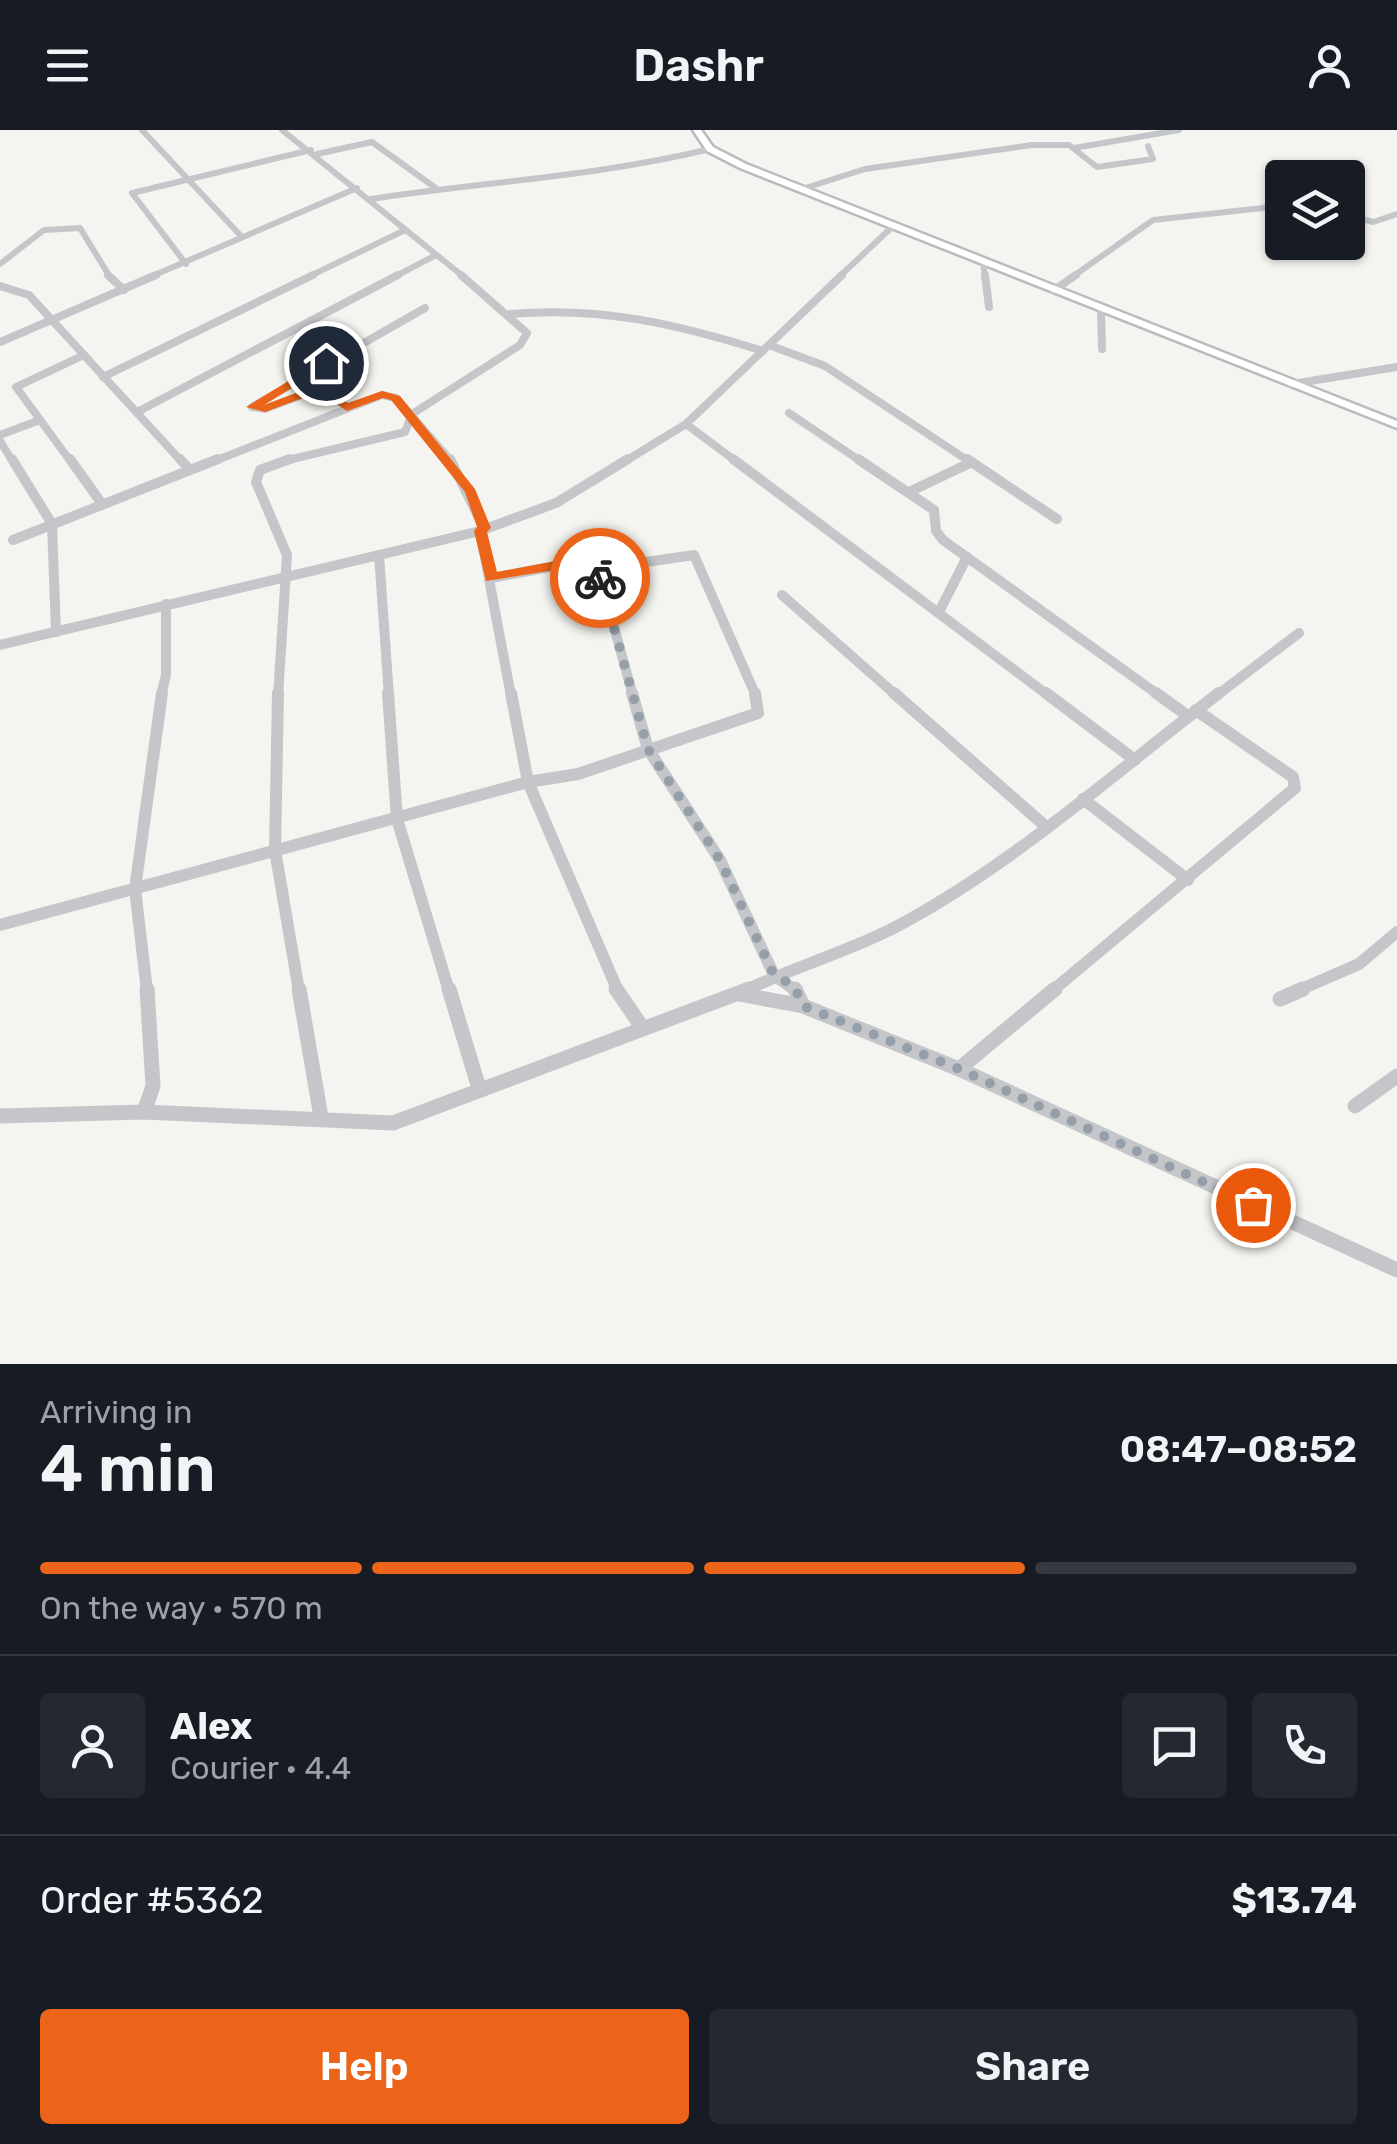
<!DOCTYPE html>
<meta charset="utf-8">
<style>
body{margin:0;font-family:Rubik,sans-serif;background:#242831;color:#f1f3f6;height:100vh;display:flex;flex-direction:column;font-size:38px;white-space:nowrap}
*{box-sizing:border-box;margin:0}
p{font-size:32px;color:#9ea1a6}
.icon{flex:none;width:55px;height:55px;fill:none;stroke:currentColor;stroke-width:2;stroke-linecap:round;stroke-linejoin:round}
.map{position:relative;height:1234px;overflow:hidden}
.panel{display:flex;flex-direction:column;background:#171b24;flex:1}
.panel>*{flex:none}
.fabs{position:absolute;left:1265px;top:30px;display:grid;gap:20px}
.fabs a{display:grid;place-items:center;width:100px;height:100px;border-radius:10px;background:#171b24;box-shadow:0 2px 8px #0004;font-size:50px}
.pin{position:absolute;display:grid;place-items:center;width:85px;height:85px;color:#fff;margin:-42px;border:5px solid #fff;border-radius:50%;box-shadow:0 2px 10px #0007}
.courier{position:absolute;display:grid;place-items:center;width:100px;height:100px;margin:-50px;border:8px solid #eb641a;border-radius:50%;background:#fff;color:#222;box-shadow:0 2px 12px #0007}
.overview em{font-style:normal;font-weight:600}
.overview div{display:flex;flex-direction:column-reverse}
.overview{display:flex;align-items:center;justify-content:space-between;height:170px;padding:0 40px}
h1{font-size:65px;font-weight:600;line-height:75px}
.bar{display:grid;grid-template-columns:repeat(4,1fr);gap:15px 10px;align-content:center;height:120px;padding:0 40px}
.bar i{height:12px;border-radius:8px;background:#363941}
.bar .selected{background:#eb641a}
.bar p{grid-column:span 4}
.line{display:flex;align-items:center;gap:25px;padding:0 40px;border-top:2px solid #363941}
.line div{flex:1}
.round{display:grid;place-items:center;flex:none;width:105px;height:105px;border-radius:10px;background:#242831}
.button{display:flex;gap:20px;margin-top:auto;padding:20px 40px}
.button a{flex:1;height:115px;border-radius:10px;background:#eb641a;color:#fff;font-size:40px;font-weight:600;line-height:115px;text-align:center}
.button a+a{background:#242831;color:#f1f3f6}
header{display:flex;justify-content:space-between;align-items:center;height:130px;padding:0 40px;background:#171b24;font-size:45px;font-weight:600}
.map>svg:first-child{display:block}
.lines{fill:none;stroke-linecap:round;stroke-linejoin:round}
.secondary-casing{stroke:#b8bbc0;stroke-width:5}
.street-far4{stroke:#c4c6ca;stroke-width:6}
.street-far3{stroke:#c4c6ca;stroke-width:8}
.street-far2{stroke:#c4c6ca;stroke-width:10}
.street-far1{stroke:#c4c6ca;stroke-width:12}
.street{stroke:#c4c6ca;stroke-width:15}
.secondary{fill:#fff;fill-rule:evenodd}
.route{fill:#eb641a}
.done{stroke:#959fa9;stroke-width:10;stroke-dasharray:0 18}
</style>
<header><svg class="icon" aria-label="menu" viewBox="0 0 24 24"><path d="M4 6h16M4 12h16M4 18h16"/></svg>Dashr<svg class="icon" aria-label="person" viewBox="0 0 24 24"><circle cx="12" cy="8" r="4"/><path d="M4 21q1-7 8-7t8 7"/></svg></header>
<div class="map">
<svg width="1397" height="1234" viewBox="0 0 1397 1234">
<rect width="100%" height="100%" fill="#f4f5f0"/>
<g class="lines">
<defs>
<path id="secondary" d="M693 0H701L713 17 746 34 1397 291V298L740 38 707 21Z"/>
</defs>
<use href="#secondary" class="secondary-casing"/>
<g class="street-far4">
<path d="M142 0 241 106"/>
<path d="M282 0 464 147"/>
<path d="M1074 18 1179 0"/>
<path d="M317 24 372 12 437 59"/>
<path d="M802 59 865 39 1032 15H1069L1097 37 1153 29 1148 16"/>
<path d="M371 69C484 52 599 46 710 19"/>
<path d="M1348 85 1373 92 1397 84"/>
<path d="M983 132 985 147"/>
<path d="M0 134 44 100 80 98 110 147"/>
<path d="M186 134 132 63 311 20"/>
<path d="M150 147 357 58"/>
<path d="M308 147 405 100"/>
<path d="M394 147 436 125"/>
<path d="M839 147 892 97"/>
<path d="M1072 147 1153 90 1282 76"/>
</g>
<g class="street-far3">
<path d="M108 145 124 160"/>
<path d="M985 145 989 177"/>
<path d="M0 156 29 165 182 332"/>
<path d="M1054 160 1076 145"/>
<path d="M1101 179 1102 219"/>
<path d="M510 184C600 176 677 194 763 221"/>
<path d="M0 212 156 145"/>
<path d="M769 215 825 236 970 332"/>
<path d="M103 247 313 145"/>
<path d="M1292 254 1397 237"/>
<path d="M347 277 320 258 265 279 252 277 425 178"/>
<path d="M139 281 398 145"/>
<path d="M789 283 862 332"/>
<path d="M686 294 737 332"/>
<path d="M0 305 40 290"/>
<path d="M0 311 13 332"/>
<path d="M71 332 16 257 84 225"/>
<path d="M212 332 382 265 396 268 452 332"/>
<path d="M280 332 405 302 412 284 520 215 527 203 461 145"/>
<path d="M624 332 686 294 842 145"/>
</g>
<g class="street-far2">
<path d="M12 329 52 394 56 502"/>
<path d="M70 329 102 374"/>
<path d="M180 329 189 339"/>
<path d="M450 329 484 398"/>
<path d="M733 329 1049 566"/>
<path d="M858 329 934 380 936 401 943 410 1160 566"/>
<path d="M967 329 1057 389"/>
<path d="M909 362 972 332"/>
<path d="M480 401 511 566"/>
<path d="M13 410 218 329"/>
<path d="M598 439 633 566"/>
<path d="M491 448 561 435 598 439 694 425 756 566"/>
<path d="M782 465 897 566"/>
<path d="M940 480 967 427"/>
<path d="M0 515 379 425"/>
<path d="M161 566 166 545V474"/>
<path d="M278 566 287 425 256 352 260 340 290 329"/>
<path d="M389 566 379 425 480 401 556 373 628 329"/>
<path d="M1216 566 1299 503"/>
</g>
<g class="street-far1">
<path d="M278 563 275 720 299 861"/>
<path d="M388 563 397 689 449 861"/>
<path d="M511 563 528 652 618 861"/>
<path d="M632 563 648 619 720 730 774 845 796 861"/>
<path d="M894 563 1044 695"/>
<path d="M1046 563 1135 630"/>
<path d="M1156 563 1188 586"/>
<path d="M1083 669 1188 750"/>
<path d="M0 795 528 652 578 644 758 583 755 563"/>
<path d="M147 861 135 759 162 563"/>
<path d="M744 861C796 836 854 820 905 792 1018 730 1117 641 1219 563"/>
<path d="M1052 861 1295 658 1293 647 1196 580"/>
<path d="M1297 861 1359 834 1397 802"/>
</g>
<g class="street">
<path d="M299 859 321 987"/>
<path d="M449 859 479 958"/>
<path d="M616 859 642 897"/>
<path d="M795 859 803 876 959 939 1397 1140"/>
<path d="M739 864 803 876"/>
<path d="M1280 869 1303 859"/>
<path d="M959 939 1055 859"/>
<path d="M1355 976 1397 946"/>
<path d="M144 982 153 956 147 859"/>
<path d="M0 986 144 982 393 993 749 859"/>
</g>
<use href="#secondary" class="secondary"/>
</g>
<path class="route" d="M323 230 332 233 264 275 320 254 348 273 382 261 400 266 475 359 491 398 487 402 497 442 561 430 603 436 605 451H595L592 443 561 439 486 451 474 401 477 397 465 362 391 270 383 268 347 281 319 262 265 282 246 277Z"/>
<g class="lines">
<path class="done" d="M600 448 648 619 720 730 774 845 794 856 803 876 959 939 1253 1075"/>
</g>
</svg>
<div class="fabs">
<a><svg class="icon" aria-label="layers" viewBox="0 0 24 24"><path d="M12 4l9 5-9 5-9-5zM3 14l9 5 9-5"/></svg></a>
</div>
<div class="pin" style="left:1253px;top:1075px;background:#ea580c"><svg class="icon" aria-label="bag" viewBox="0 0 24 24"><path d="M5 8h14l-1 12H6zM9 8a3 3 0 0 1 6 0"/></svg></div>
<div class="pin" style="left:326px;top:233px;background:#1f2937"><svg class="icon" aria-label="home" viewBox="0 0 24 24"><path d="M3 11l9-7 9 7M6 9v11h12V9"/></svg></div>
<div class="courier" style="left:600px;top:448px"><svg class="icon" aria-label="bike" viewBox="0 0 24 24"><circle cx="6" cy="16" r="4"/><circle cx="18" cy="16" r="4"/><path d="M6 16l4-8h5l3 8M10 8l3 8H6M13 5h3"/></svg></div>
</div>
<section class="panel">
<div class="overview"><div><h1>4 min</h1><p>Arriving in</p></div><em>08:47–08:52</em></div>
<div class="bar"><i class="selected"></i><i class="selected"></i><i class="selected"></i><i></i><p>On the way · 570 m</p></div>
<div class="line" style="height:180px"><a class="round"><svg class="icon" aria-label="person" viewBox="0 0 24 24"><circle cx="12" cy="8" r="4"/><path d="M4 21q1-7 8-7t8 7"/></svg></a><div><b>Alex</b><p>Courier · 4.4</p></div><a class="round"><svg class="icon" aria-label="chat" viewBox="0 0 24 24"><path d="M4 5h16v11H9l-5 4z"/></svg></a><a class="round"><svg class="icon" aria-label="phone" viewBox="0 0 24 24"><path d="M5 4h4l2 5-3 2q2 4 5 5l2-3 5 2v4C11 20 4 13 5 4z"/></svg></a></div>
<div class="line" style="height:130px"><div>Order #5362</div><b>$13.74</b></div>
<div class="button"><a>Help</a><a>Share</a></div>
</section>
